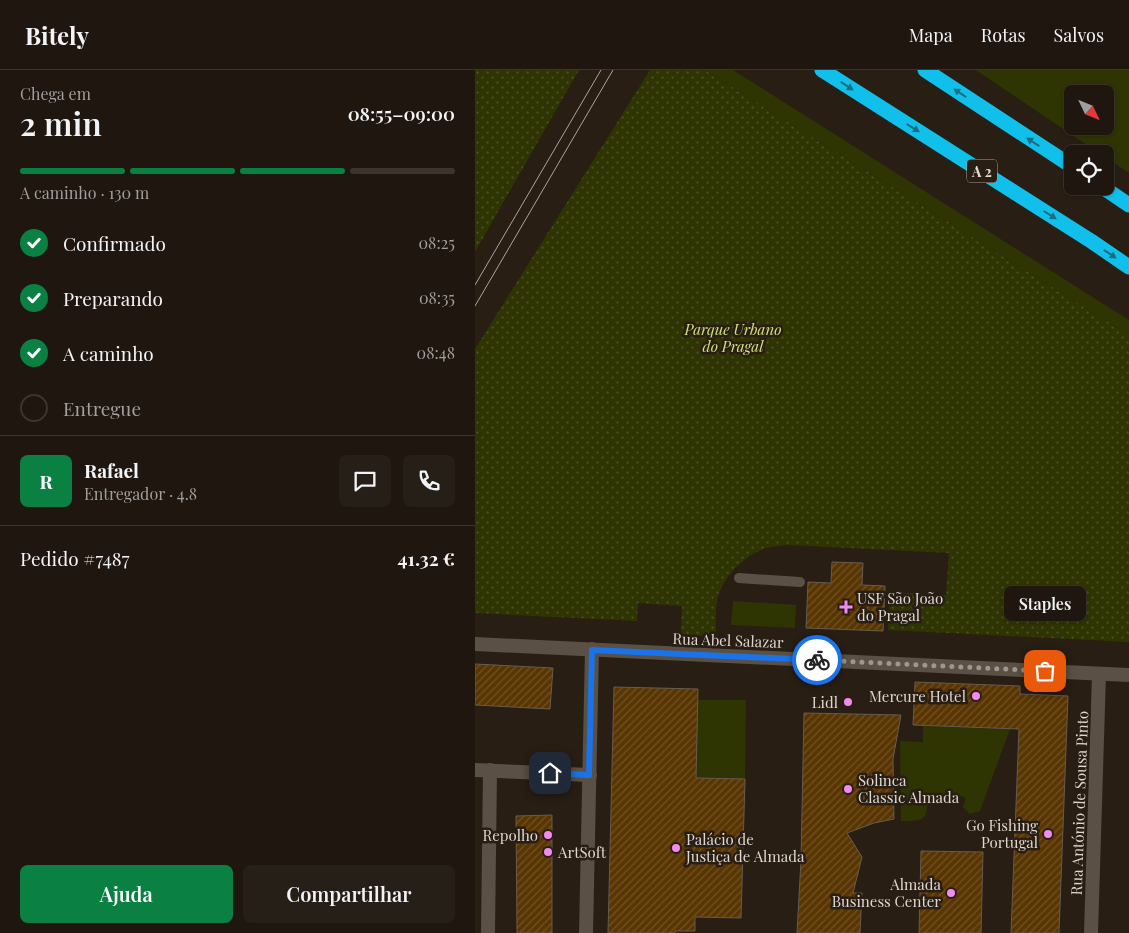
<!DOCTYPE html>
<html lang="pt">
<meta charset="utf-8">
<style>
body{margin:0;font-family:"Playfair Display",serif;background:#261f18;color:#f1f3f6;height:100vh;display:flex;flex-direction:column;font-size:19px;white-space:nowrap}
*{box-sizing:border-box;margin:0}
p{font-size:16px;color:#a19f9e}
.icon{flex:none;width:28px;height:28px;fill:none;stroke:currentColor;stroke-width:2;stroke-linecap:round;stroke-linejoin:round}
.map{position:relative;flex:1;overflow:hidden}
.side{display:flex;flex-direction:column;background:#1e160f;width:475px}
.side>*{flex:none}
.needle{width:32px;rotate:133deg}
.buttons{position:absolute;left:589px;top:15px;display:grid;gap:10px}
.buttons a{display:grid;place-items:center;width:50px;height:50px;border-radius:8px;background:#1e160f;box-shadow:0 1px 4px #0004,0 0 0 1px #3c352f;font-size:25px}
.pin{position:absolute;display:grid;place-items:center;width:42px;height:42px;color:#fff;margin:-21px;border-radius:10px;box-shadow:0 2px 8px #0006}
.courier{position:absolute;display:grid;place-items:center;width:50px;height:50px;margin:-25px;border:4px solid #1a73e8;border-radius:50%;background:#fff;color:#222;box-shadow:0 1px 6px #0007}
.bubble{position:absolute;height:35px;border-radius:8px;background:#1e160f;box-shadow:0 1px 4px #0004,0 0 0 1px #3c352f;font-size:16px;font-weight:600;line-height:35px;text-align:center}
.head em{font-style:normal;font-weight:600}
.head div{display:flex;flex-direction:column-reverse}
.head{display:flex;align-items:center;justify-content:space-between;height:85px;padding:0 20px}
h1{font-size:32px;font-weight:600;line-height:38px}
.bar{display:grid;grid-template-columns:repeat(4,1fr);gap:8px 5px;align-content:center;height:60px;padding:0 20px}
.bar i{height:6px;border-radius:4px;background:#3c352f}
.bar .on{background:#0b8043}
.bar p{grid-column:span 4}
.line{display:flex;align-items:center;gap:12px;padding:0 20px;border-top:1px solid #3c352f}
.line div{flex:1}
.round{display:grid;place-items:center;flex:none;width:52px;height:52px;border-radius:8px;background:#261f18}
ol{padding:0 20px;list-style:none}
li{display:flex;align-items:center;gap:15px;height:55px}
li p{margin-inline-start:auto}
li .icon{padding:5px;border-radius:50%;background:#0b8043;color:#fff;stroke-width:4}
li:last-child{color:#a19f9e}
li i{width:28px;height:28px;border:2px solid #3c352f;border-radius:50%}
.cta{display:flex;gap:10px;margin-top:auto;padding:10px 20px}
.cta a{flex:1;height:58px;border-radius:8px;background:#0b8043;color:#fff;font-size:20px;font-weight:600;line-height:58px;text-align:center}
.cta a+a{background:#261f18;color:#f1f3f6}
header{display:flex;align-items:center;gap:30px;box-sizing:border-box;height:70px;padding:0 25px;background:#1e160f;border-bottom:1px solid #3c352f}
header strong{font-size:24px}
nav{display:flex;gap:28px;margin-inline-start:auto;font-size:18px}
main{display:flex;flex:1;min-height:0}
.map>svg:first-child{display:block}
.grass{fill:#2e3402;fill-rule:evenodd}
.park{fill:url(#park-dots)}
.building{fill:url(#building-hatch);stroke:#675b50}
.lines{fill:none;stroke-linecap:round;stroke-linejoin:round}
.service{stroke:#5b5045;stroke-width:10}
.minor{stroke:#5b5045;stroke-width:14}
.motorway{stroke:#10bfea;stroke-width:15}
.tram{stroke:#aca49d;stroke-width:1}
.oneway{fill:#1c6e7f}
.done{stroke:#9f978f;stroke-width:5;stroke-dasharray:0 9}
.route{stroke:#1a73e8;stroke-width:6}
.poi-dot{fill:#f28af3;stroke:#281e14;stroke-width:2}
.labels{text-anchor:middle;dominant-baseline:central;stroke-width:5;stroke-linejoin:round;paint-order:stroke}
.shield{fill:#281e14;stroke:#a8a098;stroke-width:1}
.shield-label{font-size:14px;font-weight:bold;fill:#dfd8d1}
.park-label{font-size:15px;font-style:italic;fill:#d1e179;stroke:#281e14}
.poi-label{font-size:15px;fill:#dfd8d1;stroke:#281e14;text-anchor:end}
.street-label{font-size:15px;fill:#dfd8d1;stroke:#281e14}
</style>
<header>
<strong>Bitely</strong>
<nav><a>Mapa</a><a>Rotas</a><a>Salvos</a></nav>
</header>
<main>
<section class="side">
<div class="head"><div><h1>2 min</h1><p>Chega em</p></div><em>08:55–09:00</em></div>
<div class="bar"><i class="on"></i><i class="on"></i><i class="on"></i><i></i><p>A caminho · 130 m</p></div>
<ol>
<li><svg class="icon" aria-label="check" viewBox="0 0 24 24"><path d="M5 12l5 5 9-10"/></svg>Confirmado<p>08:25</p></li>
<li><svg class="icon" aria-label="check" viewBox="0 0 24 24"><path d="M5 12l5 5 9-10"/></svg>Preparando<p>08:35</p></li>
<li><svg class="icon" aria-label="check" viewBox="0 0 24 24"><path d="M5 12l5 5 9-10"/></svg>A caminho<p>08:48</p></li>
<li><i></i>Entregue</li>
</ol>
<div class="line" style="height:90px"><b class="round" style="background:#0b8043;color:#fff">R</b><div><b>Rafael</b><p>Entregador · 4.8</p></div><a class="round"><svg class="icon" aria-label="chat" viewBox="0 0 24 24"><path d="M4 5h16v11H9l-5 4z"/></svg></a><a class="round"><svg class="icon" aria-label="phone" viewBox="0 0 24 24"><path d="M5 4h4l2 5-3 2q2 4 5 5l2-3 5 2v4C11 20 4 13 5 4z"/></svg></a></div>
<div class="line" style="height:65px"><div>Pedido #7487</div><b>41.32 €</b></div>
<div class="cta"><a>Ajuda</a><a>Compartilhar</a></div>
</section>
<div class="map">
<svg width="654" height="863" viewBox="0 0 654 863">
<defs>
<pattern id="park-dots" width="8" height="8" patternUnits="userSpaceOnUse" patternTransform="scale(1.25)"><rect width="8" height="8" fill="#2e3402"/><path d="M2 2h.1M6 6h.1" fill="none" stroke="#4c5126" stroke-width="1.8" stroke-linecap="round"/></pattern>
<pattern id="building-hatch" width="6" height="6" patternUnits="userSpaceOnUse" patternTransform="scale(1.25)"><rect width="6" height="6" fill="#593501"/><path d="M-1 1l2-2M0 6l6-6M5 7l2-2" fill="none" stroke="#705225"/></pattern>
</defs>
<rect width="100%" height="100%" fill="#281e14"/>
<g class="grass">
<path d="M230 0H258L654 250V265Z"/>
<path d="M501 0H654V103L630 87V84H625ZM598 24H630V56H598Z"/>
<path d="M258 531 321 535 320 558 256 555Z"/>
<path d="M222 630H271L270 709 221 708Z"/>
<path d="M448 656 535 659 505 741 495 744 488 737 491 728C478 722 466 725 452 728 454 751 447 751 426 751L425 671 448 672Z"/>
</g>
<g class="park">
<path d="M0 0H104L0 182Z"/>
<path d="M175 0H230L654 265V572L413 560 415 522 471 525 474 483 315 475C307 476 299 476 291 478 269 486 247 507 242 531 240 542 241 555 241 566L206 565 207 536 163 533 162 551 0 543V279Z"/>
</g>
<g class="building">
<path d="M357 492 388 493 387 515 410 516 408 561 331 558 333 512 356 513Z"/>
<path d="M0 594 78 598 75 639 0 635Z"/>
<path d="M440 612 545 616V624L593 626 584 863H536L544 659 438 655Z"/>
<path d="M139 617 223 619 221 708 270 709 266 848 220 847V861H200V863H133Z"/>
<path d="M329 643 426 645 418 689 419 749 399 753 372 763 387 787 378 823H387L385 863H322L326 790Z"/>
<path d="M77 745V863H42L41 746Z"/>
<path d="M446 781 508 782 506 863H444Z"/>
</g>
<g class="lines">
<path class="service" d="M264 508 325 512"/>
<g class="minor">
<path d="M0 574 654 605"/>
<path d="M0 700 115 705"/>
<path d="M13 863 15 700"/>
<path d="M111 863 117 579"/>
<path d="M616 863 624 604"/>
</g>
<g class="motorway">
<path d="M347 0 616 171 654 197"/>
<path d="M450 0 598 97"/>
<path d="M626 116 654 135"/>
</g>
<g class="tram">
<path d="M0 215 126 0"/>
<path d="M0 236 138 0"/>
</g>
</g>
<defs><path id="oneway-solid" d="M-6-.8H1V-3.2L6.5 0L1 3.2V.8H-6Z" transform="scale(1.25)"/></defs>
<g class="oneway">
<use href="#oneway-solid" transform="translate(372 16) rotate(33)"/>
<use href="#oneway-solid" transform="translate(485 23) rotate(-146)"/>
<use href="#oneway-solid" transform="translate(438 58) rotate(32)"/>
<use href="#oneway-solid" transform="translate(558 72) rotate(-147)"/>
<use href="#oneway-solid" transform="translate(575 145) rotate(32)"/>
<use href="#oneway-solid" transform="translate(635 184) rotate(34)"/>
</g>
<g class="lines">
<path class="done" d="M342 590 570 601"/>
<path class="route" d="M75 703 114 705 117 580 342 590"/>
</g>
<g class="poi-dot">
<path d="M368.5 529.5h5v5h5v5h-5v5h-5v-5h-5v-5h5z"/>
<circle cx="501" cy="626" r="5"/>
<circle cx="373" cy="632" r="5"/>
<circle cx="373" cy="719" r="5"/>
<circle cx="573" cy="764" r="5"/>
<circle cx="73" cy="765" r="5"/>
<circle cx="201" cy="778" r="5"/>
<circle cx="73" cy="782" r="5"/>
<circle cx="476" cy="823" r="5"/>
</g>
<g class="labels">
<rect class="shield" x="492" y="89.5" width="30" height="23" rx="4"/>
<g class="shield-label">
<text x="507" y="101">A 2</text>
</g>
<g class="park-label">
<text x="258" y="259">Parque Urbano<tspan x="258" dy="17">do Pragal</tspan></text>
</g>
<g class="poi-label">
<text x="382" y="528" text-anchor="start">USF São João<tspan x="382" dy="17">do Pragal</tspan></text>
<text x="491" y="626">Mercure Hotel</text>
<text x="363" y="632">Lidl</text>
<text x="383" y="710" text-anchor="start">Solinca<tspan x="383" dy="17">Classic Almada</tspan></text>
<text x="563" y="755">Go Fishing<tspan x="563" dy="17">Portugal</tspan></text>
<text x="63" y="765">Repolho</text>
<text x="211" y="769" text-anchor="start">Palácio de<tspan x="211" dy="17">Justiça de Almada</tspan></text>
<text x="83" y="782" text-anchor="start">ArtSoft</text>
<text x="466" y="814">Almada<tspan x="466" dy="17">Business Center</tspan></text>
</g>
<g class="street-label">
<text transform="translate(253 570) rotate(2)">Rua Abel Salazar</text>
<text transform="translate(604 733) rotate(-88)">Rua António de Sousa Pinto</text>
</g>
</g>
</svg>
<div class="buttons">
<a><svg class="needle" viewBox="-14 -14 28 28"><path d="M0-13l5 13h-10z" fill="#e53935"/><path d="M0 13l5-13h-10z" fill="#a19f9e"/></svg></a>
<a><svg class="icon" aria-label="locate" viewBox="0 0 24 24"><circle cx="12" cy="12" r="6"/><path d="M12 2v4M12 18v4M2 12h4M18 12h4"/></svg></a>
</div>
<div class="pin" style="left:570px;top:601px;background:#ea580c"><svg class="icon" aria-label="bag" viewBox="0 0 24 24"><path d="M5 8h14l-1 12H6zM9 8a3 3 0 0 1 6 0"/></svg></div>
<div class="pin" style="left:75px;top:703px;background:#1f2937"><svg class="icon" aria-label="home" viewBox="0 0 24 24"><path d="M3 11l9-7 9 7M6 9v11h12V9"/></svg></div>
<div class="courier" style="left:342px;top:590px"><svg class="icon" aria-label="bike" viewBox="0 0 24 24"><circle cx="6" cy="16" r="4"/><circle cx="18" cy="16" r="4"/><path d="M6 16l4-8h5l3 8M10 8l3 8H6M13 5h3"/></svg></div>
<div class="bubble" style="left:529px;top:516px;width:82px">Staples</div>
</div>
</main>
